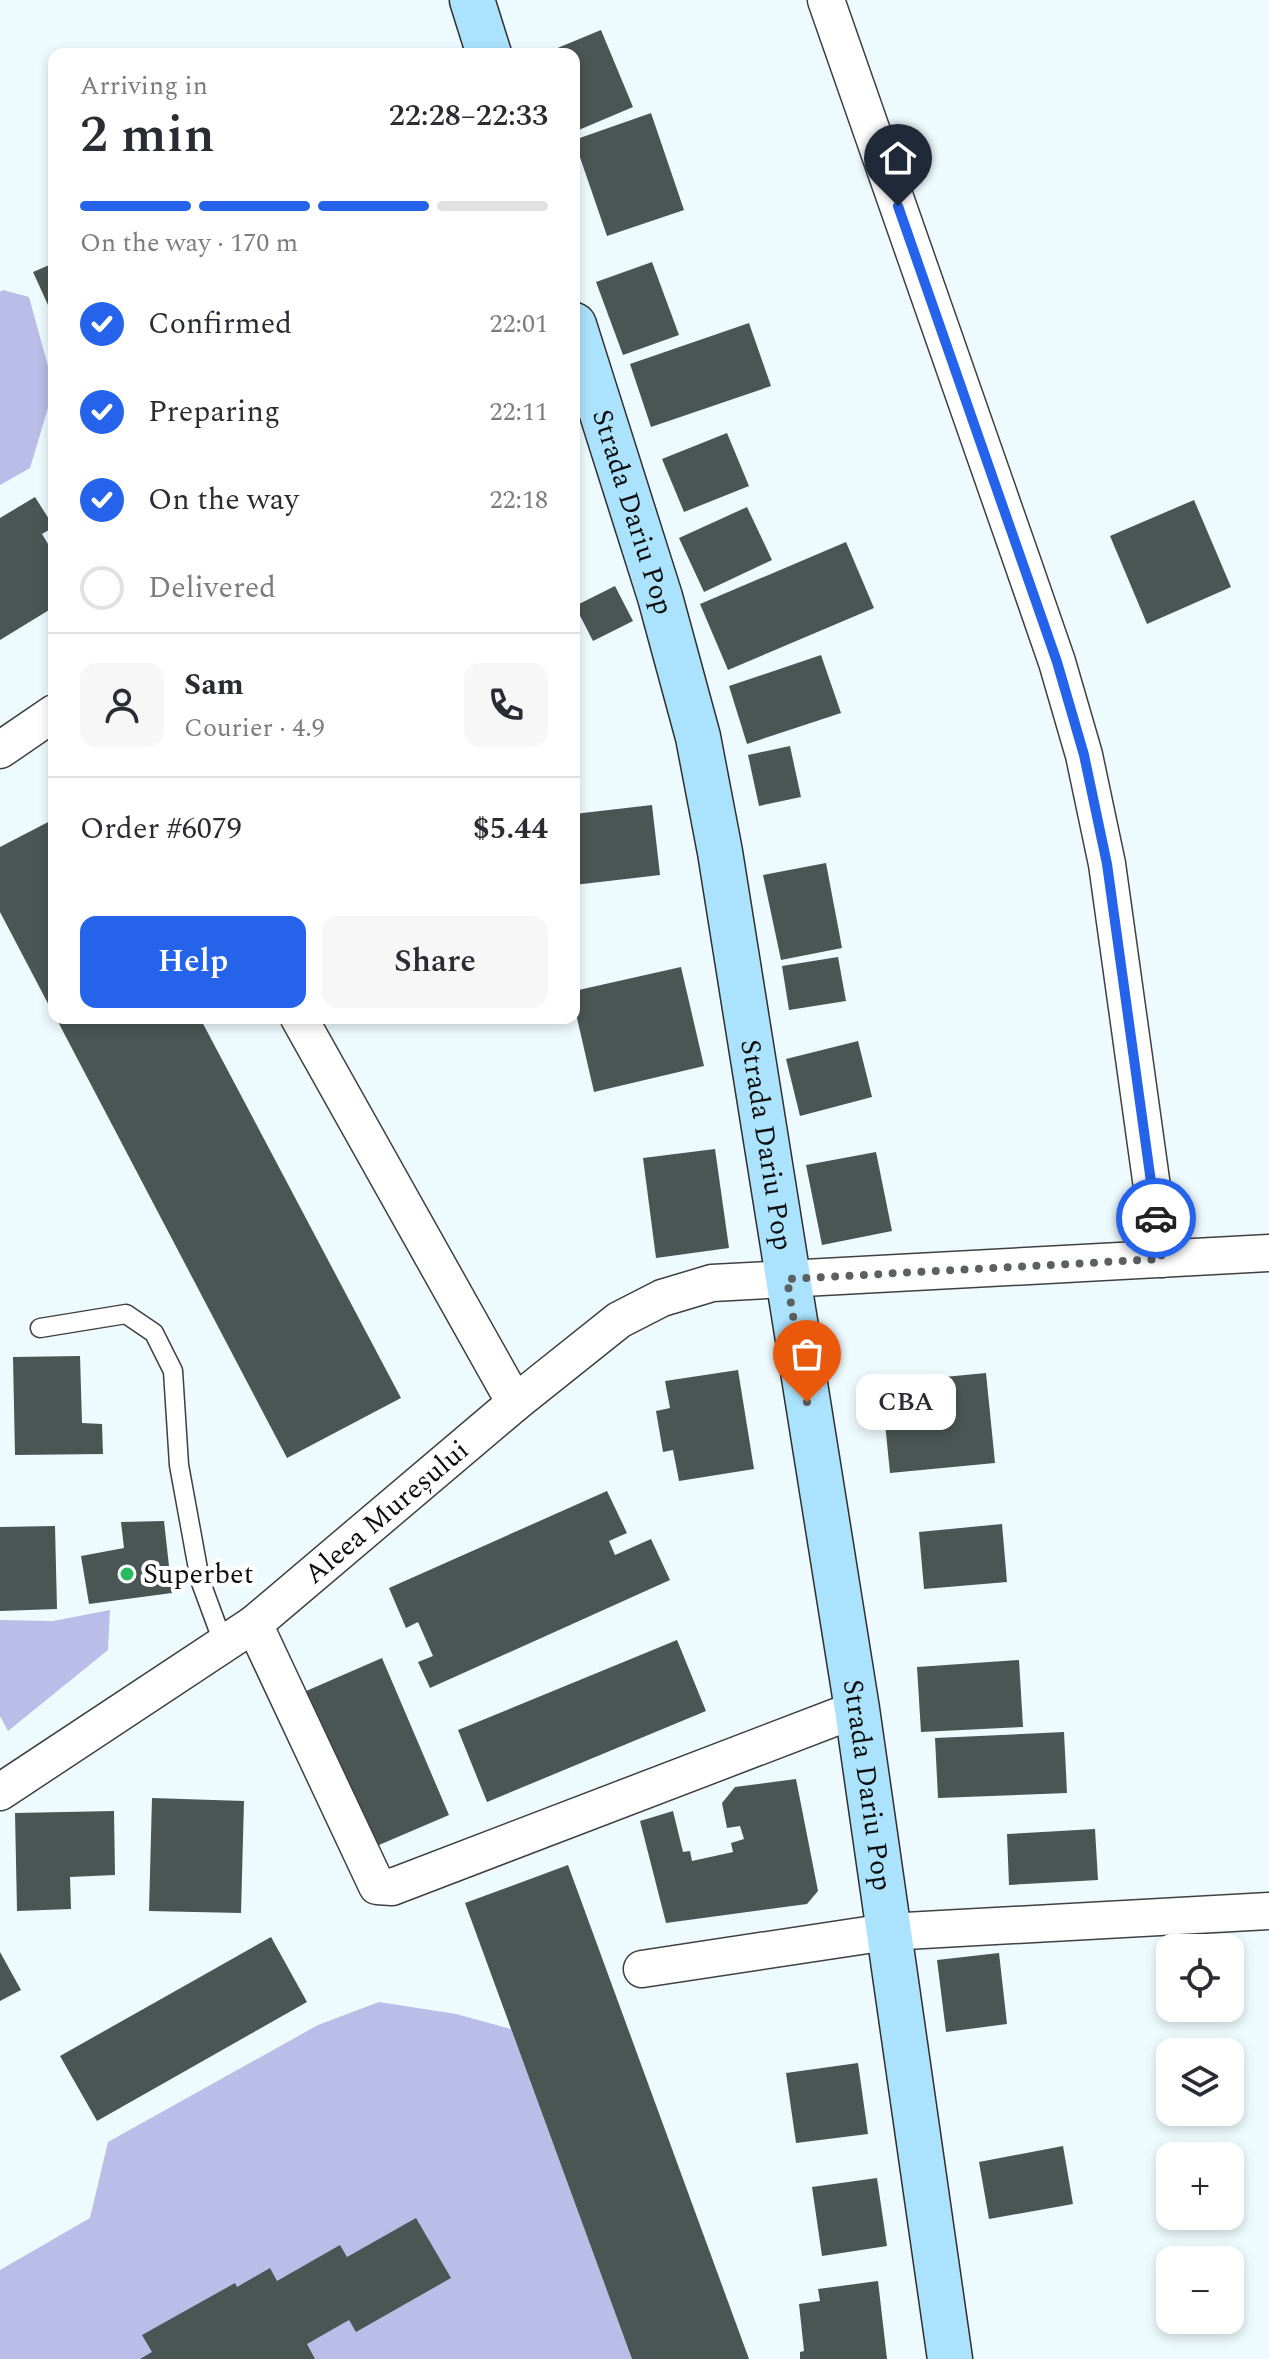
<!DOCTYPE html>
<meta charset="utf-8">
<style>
body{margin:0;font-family:Spectral,serif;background:#f7f7f7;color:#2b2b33;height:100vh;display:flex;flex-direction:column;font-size:30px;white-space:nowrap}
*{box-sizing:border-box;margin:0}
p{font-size:26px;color:#7c7c81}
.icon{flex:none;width:44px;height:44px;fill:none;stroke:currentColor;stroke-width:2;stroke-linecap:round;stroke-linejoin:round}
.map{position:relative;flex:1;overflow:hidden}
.drawer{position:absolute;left:48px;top:48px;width:532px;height:976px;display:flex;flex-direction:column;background:#fff;border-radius:16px;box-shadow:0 4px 12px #0003}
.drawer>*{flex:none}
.tools{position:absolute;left:1156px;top:1934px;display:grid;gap:16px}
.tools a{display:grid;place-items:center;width:88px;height:88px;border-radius:16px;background:#fff;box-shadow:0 4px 12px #0003;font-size:40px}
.pin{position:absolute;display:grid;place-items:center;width:68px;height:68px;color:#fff;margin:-82px -34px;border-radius:50% 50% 50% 0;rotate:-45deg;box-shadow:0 0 8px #0007}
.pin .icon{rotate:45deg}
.courier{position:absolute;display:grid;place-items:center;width:80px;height:80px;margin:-40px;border:6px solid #2563eb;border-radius:50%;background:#fff;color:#222;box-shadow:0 2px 10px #0007}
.bubble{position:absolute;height:56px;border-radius:16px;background:#fff;box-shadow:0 4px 12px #0003;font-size:26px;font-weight:600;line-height:56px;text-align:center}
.summary em{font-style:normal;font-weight:600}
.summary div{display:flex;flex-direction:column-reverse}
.summary{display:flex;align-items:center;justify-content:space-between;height:136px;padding:0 32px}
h1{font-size:52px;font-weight:600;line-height:60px}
.bar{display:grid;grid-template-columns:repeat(4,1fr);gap:12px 8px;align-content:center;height:96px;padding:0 32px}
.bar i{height:10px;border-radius:6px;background:#e1e1e2}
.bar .on{background:#2563eb}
.bar p{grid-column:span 4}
.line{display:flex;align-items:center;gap:20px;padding:0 32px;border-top:2px solid #e1e1e2}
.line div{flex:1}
.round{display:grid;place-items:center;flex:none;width:84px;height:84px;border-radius:16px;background:#f7f7f7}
ol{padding:0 32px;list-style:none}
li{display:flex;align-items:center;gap:24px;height:88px}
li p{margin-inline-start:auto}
li .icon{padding:8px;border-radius:50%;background:#2563eb;color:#fff;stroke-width:4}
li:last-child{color:#7c7c81}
li i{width:44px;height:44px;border:4px solid #e1e1e2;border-radius:50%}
.cta{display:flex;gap:16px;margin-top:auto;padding:16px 32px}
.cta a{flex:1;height:92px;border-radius:16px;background:#2563eb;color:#fff;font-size:32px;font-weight:600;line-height:92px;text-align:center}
.cta a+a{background:#f7f7f7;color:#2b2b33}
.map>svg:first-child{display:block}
.green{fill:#b9bde8}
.building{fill:#4a5654}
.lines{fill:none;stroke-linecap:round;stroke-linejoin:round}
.lane-casing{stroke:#404040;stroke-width:21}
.street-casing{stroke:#404040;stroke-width:39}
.secondary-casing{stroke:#2f2f2f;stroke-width:47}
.lane{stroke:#fff;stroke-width:18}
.street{stroke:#fff;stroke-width:36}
.secondary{stroke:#abe2fd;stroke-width:44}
.done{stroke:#5c6061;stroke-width:8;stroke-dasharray:0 14.4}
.route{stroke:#2563eb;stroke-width:10}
.poi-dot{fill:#29b960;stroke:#fff;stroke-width:3}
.labels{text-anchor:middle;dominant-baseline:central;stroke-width:8;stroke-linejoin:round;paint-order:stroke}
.street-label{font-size:28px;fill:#0d0d0d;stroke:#fff}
.poi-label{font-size:28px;fill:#0d0d0d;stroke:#fff;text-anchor:start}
</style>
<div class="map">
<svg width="1269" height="2359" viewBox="0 0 1269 2359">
<rect width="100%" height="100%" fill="#eefbfe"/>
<g class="green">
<path d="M3 290 29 297 54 388 30 468 0 485V292Z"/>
<path d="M110 1610 108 1650 8 1731 0 1716V1620L53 1621Z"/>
<path d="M379 2002 456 2014 511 2029 632 2359H0V2270L90 2218 108 2142 318 2025Z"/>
</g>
<g class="building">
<path d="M601 30 633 107 574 132V54H543Z"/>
<path d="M651 113 684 210 607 236 574 140Z"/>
<path d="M652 262 679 335 623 355 596 282Z"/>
<path d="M54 263V302L48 305 33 272Z"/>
<path d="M749 323 771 386 651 427 630 364Z"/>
<path d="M727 433 749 486 684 512 662 459Z"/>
<path d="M35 497 54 527 42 534 54 554V607L0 640V518Z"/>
<path d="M1194 500 1231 587 1147 624 1110 536Z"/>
<path d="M747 507 772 560 704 592 679 538Z"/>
<path d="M846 542 874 608 728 670 700 604Z"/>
<path d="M615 586 633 621 593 641 575 606Z"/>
<path d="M821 655 841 713 747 744 729 686Z"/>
<path d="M790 746 801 797 759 806 748 755Z"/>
<path d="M652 805 660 875 574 885V814Z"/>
<path d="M54 819V1015L0 912V847Z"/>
<path d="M826 863 842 948 781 960 763 875Z"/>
<path d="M838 957 846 1001 789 1010 782 966Z"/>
<path d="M681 967 704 1066 594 1092 574 1005V991Z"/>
<path d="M56 1018H200L401 1398 287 1458Z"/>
<path d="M858 1041 872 1097 800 1116 786 1059Z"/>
<path d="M715 1149 729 1248 656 1258 643 1158Z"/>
<path d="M876 1152 892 1231 822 1245 806 1165Z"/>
<path d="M80 1356 82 1423 102 1424 103 1454 15 1455 13 1357Z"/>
<path d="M738 1370 754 1469 679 1481 673 1450 663 1452 656 1411 670 1408 665 1381Z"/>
<path d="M986 1373 995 1463 890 1473 881 1383Z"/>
<path d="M607 1491 627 1533 609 1541 615 1555 651 1539 670 1580 430 1688 418 1662 433 1656 418 1622 406 1628 389 1588Z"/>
<path d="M164 1521 172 1593 89 1604 81 1556 124 1548 121 1522Z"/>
<path d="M1002 1524 1007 1582 924 1589 919 1532Z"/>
<path d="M55 1526 57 1609 0 1611V1527Z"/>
<path d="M677 1640 706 1711 487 1802 458 1730Z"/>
<path d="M382 1658 449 1815 365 1851 297 1695Z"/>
<path d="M1019 1660 1023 1727 921 1732 917 1667Z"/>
<path d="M1064 1732 1067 1793 938 1798 935 1738Z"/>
<path d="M796 1779 818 1891 807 1904 666 1923 640 1821 673 1811 683 1852 690 1851 692 1861 733 1852 731 1843 744 1839 740 1826 727 1828 722 1803 735 1787Z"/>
<path d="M152 1798 244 1801 241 1913 149 1911Z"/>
<path d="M114 1811 115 1875 70 1877 71 1909 17 1911 15 1813Z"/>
<path d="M1095 1829 1098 1880 1009 1885 1007 1834Z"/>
<path d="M568 1865 749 2359H632L465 1903Z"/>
<path d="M271 1937 307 2002 97 2121 60 2056Z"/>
<path d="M0 1952 21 1990 0 2001Z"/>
<path d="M999 1953 1007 2024 946 2032 937 1960Z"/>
<path d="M858 2063 868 2134 796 2143 786 2073Z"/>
<path d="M1063 2146 1073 2204 989 2219 979 2162Z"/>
<path d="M877 2178 887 2246 822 2256 812 2187Z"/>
<path d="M416 2218 451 2278 356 2332 349 2320 307 2344 315 2359H140L152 2352 142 2335 235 2283 237 2287 270 2268 277 2281 340 2245 347 2257Z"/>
<path d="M878 2281 887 2359H800V2352L804 2351 799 2304 820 2301 818 2289Z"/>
</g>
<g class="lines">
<defs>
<path id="lane" d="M40 1328 126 1314 154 1333 173 1371 179 1465 200 1580 224 1645"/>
<g id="street">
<path d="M826 0 1021 558 1057 662 1084 755 1107 864 1162 1259"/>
<path d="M0 750 54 713"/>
<path d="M299 1018 515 1403"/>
<path d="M254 1624 377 1886 392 1887 857 1709"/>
<path id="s1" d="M0 1792 254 1624 515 1403 619 1320 662 1298 712 1283 1269 1253"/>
<path d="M642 1969 887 1932 1269 1911"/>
</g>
<g id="secondary">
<path d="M472 0 489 54"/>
<path id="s2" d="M574 325 660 597 698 737 720 852 857 1709 950 2359"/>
</g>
</defs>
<use href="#lane" class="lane-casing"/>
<use href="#street" class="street-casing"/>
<use href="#secondary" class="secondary-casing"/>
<use href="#lane" class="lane"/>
<use href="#street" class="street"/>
<use href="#secondary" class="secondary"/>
</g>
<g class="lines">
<path class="done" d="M807 1402 787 1279 1162 1259 1156 1218"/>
<path class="route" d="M898 206 1057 662 1084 755 1107 864 1156 1218"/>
</g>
<circle class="poi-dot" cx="127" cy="1574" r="8"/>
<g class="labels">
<g class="street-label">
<text stroke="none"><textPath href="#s2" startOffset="196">Strada Dariu Pop</textPath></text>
<text stroke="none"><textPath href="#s2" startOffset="844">Strada Dariu Pop</textPath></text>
<text stroke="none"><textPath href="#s1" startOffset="478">Aleea Mureșului</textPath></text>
<text stroke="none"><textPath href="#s2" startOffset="1492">Strada Dariu Pop</textPath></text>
</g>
<g class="poi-label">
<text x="143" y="1574">Superbet</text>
</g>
</g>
</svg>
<div class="tools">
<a><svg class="icon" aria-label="locate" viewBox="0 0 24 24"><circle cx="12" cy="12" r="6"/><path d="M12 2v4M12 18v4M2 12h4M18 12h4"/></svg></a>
<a><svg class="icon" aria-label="layers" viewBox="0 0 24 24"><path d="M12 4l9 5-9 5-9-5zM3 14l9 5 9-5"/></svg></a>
<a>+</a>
<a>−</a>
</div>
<div class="pin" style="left:807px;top:1402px;background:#ea580c"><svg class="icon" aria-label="bag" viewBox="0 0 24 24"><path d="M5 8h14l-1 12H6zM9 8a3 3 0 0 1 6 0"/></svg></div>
<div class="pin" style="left:898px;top:206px;background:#1f2937"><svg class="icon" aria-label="home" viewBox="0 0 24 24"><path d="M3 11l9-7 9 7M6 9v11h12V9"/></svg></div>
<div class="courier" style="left:1156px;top:1218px"><svg class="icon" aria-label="car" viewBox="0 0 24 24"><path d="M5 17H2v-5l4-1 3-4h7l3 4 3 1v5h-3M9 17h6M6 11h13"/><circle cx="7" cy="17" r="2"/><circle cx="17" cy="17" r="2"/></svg></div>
<div class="bubble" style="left:856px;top:1374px;width:100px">CBA</div>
<section class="drawer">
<div class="summary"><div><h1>2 min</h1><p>Arriving in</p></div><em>22:28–22:33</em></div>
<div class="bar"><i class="on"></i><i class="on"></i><i class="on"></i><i></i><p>On the way · 170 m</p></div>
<ol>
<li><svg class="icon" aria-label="check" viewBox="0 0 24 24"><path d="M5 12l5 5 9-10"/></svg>Confirmed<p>22:01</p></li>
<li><svg class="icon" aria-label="check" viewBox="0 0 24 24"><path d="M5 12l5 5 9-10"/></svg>Preparing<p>22:11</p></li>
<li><svg class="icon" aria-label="check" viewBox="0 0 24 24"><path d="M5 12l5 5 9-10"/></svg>On the way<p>22:18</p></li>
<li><i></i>Delivered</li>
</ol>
<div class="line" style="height:144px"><a class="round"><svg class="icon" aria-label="person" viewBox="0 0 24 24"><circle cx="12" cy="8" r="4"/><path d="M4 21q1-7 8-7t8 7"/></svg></a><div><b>Sam</b><p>Courier · 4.9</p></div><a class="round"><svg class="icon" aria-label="phone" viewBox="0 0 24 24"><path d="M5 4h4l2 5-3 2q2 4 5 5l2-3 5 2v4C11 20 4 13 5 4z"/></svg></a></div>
<div class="line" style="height:104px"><div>Order #6079</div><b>$5.44</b></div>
<div class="cta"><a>Help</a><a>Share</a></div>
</section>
</div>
